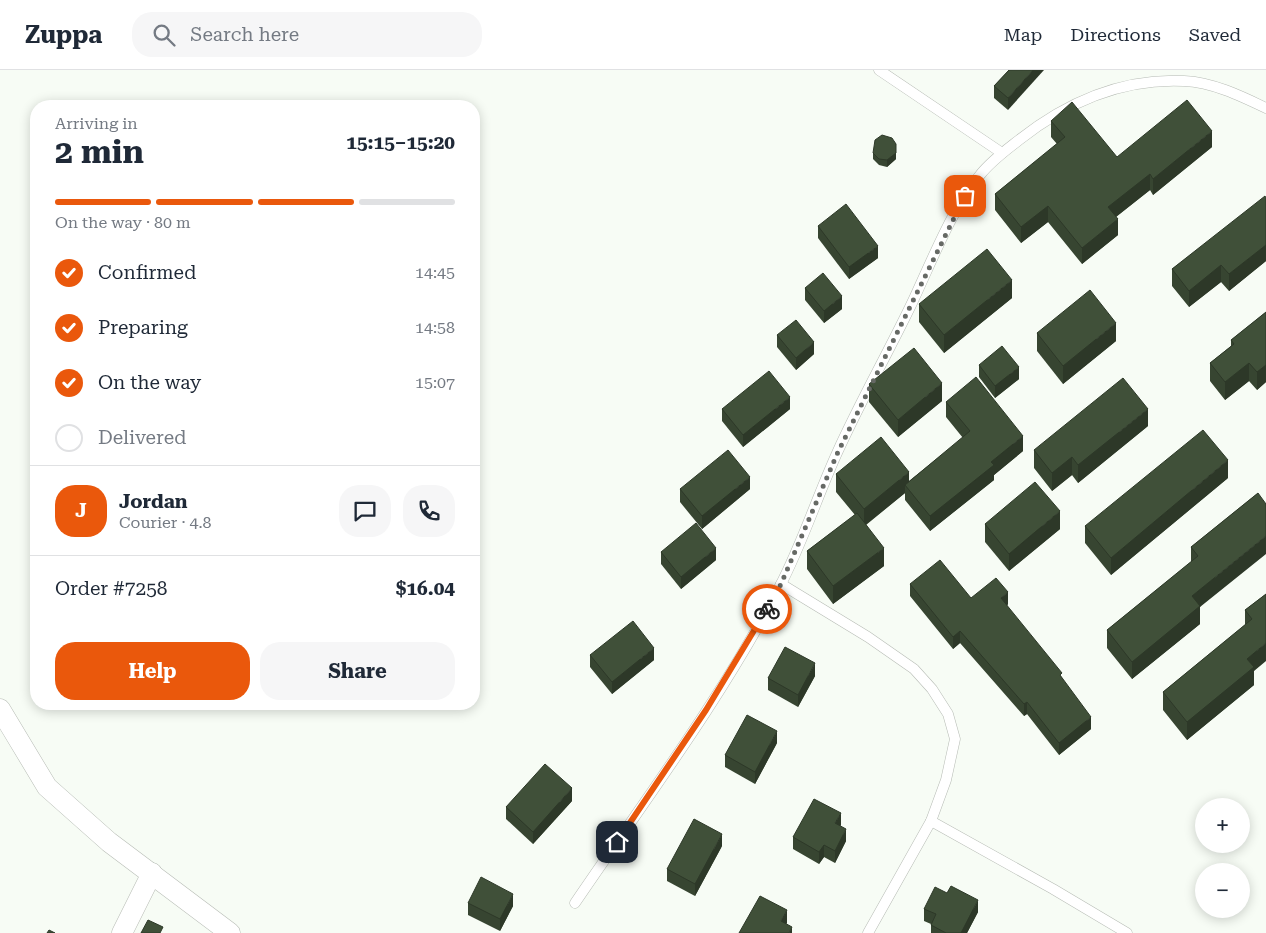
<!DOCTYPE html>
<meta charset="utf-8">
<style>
body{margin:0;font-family:"Roboto Serif",serif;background:#f6f6f7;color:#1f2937;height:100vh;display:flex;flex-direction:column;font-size:19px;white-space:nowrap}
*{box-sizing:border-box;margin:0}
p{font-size:16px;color:#747a83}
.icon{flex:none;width:28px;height:28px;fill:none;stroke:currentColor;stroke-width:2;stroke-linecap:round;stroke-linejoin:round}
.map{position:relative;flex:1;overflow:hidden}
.details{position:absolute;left:30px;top:30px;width:450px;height:610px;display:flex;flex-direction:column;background:#fff;border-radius:20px;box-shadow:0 2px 12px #0003}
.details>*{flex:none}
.buttons{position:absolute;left:1195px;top:728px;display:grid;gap:10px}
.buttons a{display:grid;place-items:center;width:55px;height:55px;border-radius:50%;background:#fff;box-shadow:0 2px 12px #0003;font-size:25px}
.pin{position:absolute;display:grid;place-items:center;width:42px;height:42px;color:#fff;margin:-21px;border-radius:10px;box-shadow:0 2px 8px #0006}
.courier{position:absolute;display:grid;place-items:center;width:50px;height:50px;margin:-25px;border:4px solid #ea580c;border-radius:50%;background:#fff;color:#222;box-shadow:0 1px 6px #0007}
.overview em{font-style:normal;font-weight:700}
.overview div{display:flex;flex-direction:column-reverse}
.overview{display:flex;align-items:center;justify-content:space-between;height:85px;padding:0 25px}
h1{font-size:32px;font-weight:700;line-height:38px}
.bar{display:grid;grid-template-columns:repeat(4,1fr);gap:8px 5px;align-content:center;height:60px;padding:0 25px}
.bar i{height:6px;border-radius:4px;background:#e0e1e3}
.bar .active{background:#ea580c}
.bar p{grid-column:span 4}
.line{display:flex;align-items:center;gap:12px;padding:0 25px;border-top:1px solid #e0e1e3}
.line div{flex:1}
.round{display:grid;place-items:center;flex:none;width:52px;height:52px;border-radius:20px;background:#f6f6f7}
ol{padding:0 25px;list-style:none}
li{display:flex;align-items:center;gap:15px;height:55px}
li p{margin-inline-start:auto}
li .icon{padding:5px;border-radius:50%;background:#ea580c;color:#fff;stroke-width:4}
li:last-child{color:#747a83}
li i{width:28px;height:28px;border:2px solid #e0e1e3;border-radius:50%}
.cta{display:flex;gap:10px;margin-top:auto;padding:10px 25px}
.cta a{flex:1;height:58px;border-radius:20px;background:#ea580c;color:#fff;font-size:20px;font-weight:700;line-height:58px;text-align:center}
.cta a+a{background:#f6f6f7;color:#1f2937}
header{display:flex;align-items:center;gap:30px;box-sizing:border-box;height:70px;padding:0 25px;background:#fff;border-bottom:1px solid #e0e1e3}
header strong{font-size:24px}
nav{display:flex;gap:28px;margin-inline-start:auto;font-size:18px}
.search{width:350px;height:45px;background:#f6f6f7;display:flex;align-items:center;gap:12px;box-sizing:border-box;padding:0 18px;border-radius:20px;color:#747a83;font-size:19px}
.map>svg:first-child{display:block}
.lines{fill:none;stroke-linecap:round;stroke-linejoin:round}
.lane-casing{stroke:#b6bbb4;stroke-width:11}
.street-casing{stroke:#b6bbb4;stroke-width:21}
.lane{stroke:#fff;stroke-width:10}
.street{stroke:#fff;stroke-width:20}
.wall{fill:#374531}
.shaded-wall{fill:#2d3828}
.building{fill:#405039;stroke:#2d3828}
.done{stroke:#666965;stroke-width:5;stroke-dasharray:0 9}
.route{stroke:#ea580c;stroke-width:6}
</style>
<header>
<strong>Zuppa</strong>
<div class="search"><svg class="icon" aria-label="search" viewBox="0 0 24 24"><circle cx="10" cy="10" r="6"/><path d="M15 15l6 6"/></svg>Search here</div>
<nav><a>Map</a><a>Directions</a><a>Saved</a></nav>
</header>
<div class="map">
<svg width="1266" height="863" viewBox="0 0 1266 863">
<rect width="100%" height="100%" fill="#f7fcf5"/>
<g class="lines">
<defs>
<g id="lane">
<path d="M879 0 1002 83"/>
<path d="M781 514 868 567 914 599 932 619 948 644 955 669 946 710 931 751 868 863"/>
<path d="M931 751 1053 819 1127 863"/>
<path d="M575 833C645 730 722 628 780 516 802 474 817 427 837 383 860 332 888 283 912 233 930 195 953 136 980 105 991 91 1005 81 1019 70 1067 32 1122 8 1184 11 1212 12 1241 26 1266 38"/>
</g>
<g id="street">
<path d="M0 639 47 717 109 772 230 863"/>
<path d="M122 863 152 803"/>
</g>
</defs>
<use href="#lane" class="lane-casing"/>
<use href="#street" class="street-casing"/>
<use href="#lane" class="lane"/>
<use href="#street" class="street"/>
</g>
<g class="wall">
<path d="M1009 0 1008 40 994 28V16Z"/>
<path d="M1051 51 1117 87 1212 77 1153 125 1150 120 1116 147 1118 165 1082 194 1048 152 1021 173 995 140V124L1057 74 1051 67Z"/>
<path d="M896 74V89L887 97 879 95 873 89V83Z"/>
<path d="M1266 128V191L1229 221 1221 212 1189 237 1172 216V199Z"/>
<path d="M818 156 878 188 849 209 818 168Z"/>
<path d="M805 218 842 239 824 253 805 230Z"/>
<path d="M1012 228 944 283 919 252V234Z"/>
<path d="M1266 242V312L1257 320 1249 311 1225 330 1210 311V293L1231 276V270Z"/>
<path d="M1037 263 1116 271 1063 314 1037 281Z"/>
<path d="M777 265 814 284 796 300 777 277Z"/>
<path d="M979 295 1019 309 995 328 979 307Z"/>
<path d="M869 314 942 331 898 367 869 332Z"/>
<path d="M946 332 1023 381 994 405V410L930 461 905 430V423L866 455 884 496 833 534 807 499V481L855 445 836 422V404L909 411 963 368 946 347Z"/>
<path d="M722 339H790L743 377 722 351Z"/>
<path d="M1148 356 1078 413 1072 405 1052 421 1034 398V380Z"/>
<path d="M1228 408 1111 505 1085 473V456Z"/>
<path d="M680 419H750L702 459 680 432Z"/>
<path d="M1258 423 1200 537V554L1132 609 1107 578V560L1191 492V477Z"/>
<path d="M985 454 1060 459 1009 501 985 472Z"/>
<path d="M661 482 716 490 681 519 661 494Z"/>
<path d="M910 514 971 528 1008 534 1007 536 1062 608 1091 659 1059 685 1027 644 1024 646 960 573 953 579 910 526Z"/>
<path d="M1266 524 1254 601V615L1187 670 1163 640V622L1245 555V540Z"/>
<path d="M590 585 654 590 612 624 590 597Z"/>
<path d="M815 606 798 637 768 620V608Z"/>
<path d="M777 673 755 714 725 697V685Z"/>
<path d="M572 731 533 774 506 749V737Z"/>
<path d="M841 755 840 756 846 771 835 793 824 787 819 794 793 779V767Z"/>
<path d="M722 776 695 826 667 811V799Z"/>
<path d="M947 823 978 842 967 863H931V854L924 851V839Z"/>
<path d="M468 833 513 836 500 861 468 845Z"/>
</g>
<g class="shaded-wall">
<path d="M1033 0H1044L1008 40V28Z"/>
<path d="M1212 61V77L1153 125V109Z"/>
<path d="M896 83V89L887 97V90Z"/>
<path d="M1150 104V120L1108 153V137Z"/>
<path d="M1048 136V152L1021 173V157Z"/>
<path d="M1118 149V165L1082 194V178Z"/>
<path d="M1266 175V191L1229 221V204Z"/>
<path d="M878 176V188L849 209V197Z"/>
<path d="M1221 195V212L1189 237V221Z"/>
<path d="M1012 210V228L944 283V265Z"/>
<path d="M842 226V239L824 253V241Z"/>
<path d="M1116 253V271L1063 314V296Z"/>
<path d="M814 272V284L796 300V288Z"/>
<path d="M1249 293V311L1225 330V312Z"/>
<path d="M1266 295V312L1257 320V302Z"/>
<path d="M1019 297V309L995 328V316Z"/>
<path d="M942 313V331L898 367V350Z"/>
<path d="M790 327V339L743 377V365Z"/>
<path d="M1148 339V356L1078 413V395Z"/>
<path d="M1023 366V381L994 405V410L930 461V446L991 392Z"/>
<path d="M1072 387V405L1052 421V403Z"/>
<path d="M1228 390V408L1111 505V488Z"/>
<path d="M909 402V419L905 415V423L864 456V439Z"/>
<path d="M750 407V419L702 459V446Z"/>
<path d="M1060 441V459L1009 501V484Z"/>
<path d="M1266 466V484L1200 537V554L1132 609V592L1192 526Z"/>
<path d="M716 478V490L681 519V507Z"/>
<path d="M884 478V496L833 534V516Z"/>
<path d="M1008 522V534L1001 540V528Z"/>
<path d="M960 561V573L953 579V567Z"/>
<path d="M1266 573V591L1254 601V615L1187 670V652L1247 589Z"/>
<path d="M654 578V590L612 624V612Z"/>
<path d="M815 593V606L798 637V625Z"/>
<path d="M1027 632V644L1024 646V634Z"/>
<path d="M1091 647V659L1059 685V673Z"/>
<path d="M777 661V673L755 714V702Z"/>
<path d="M572 718V731L533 774V762Z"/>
<path d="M841 743V755L835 765V753Z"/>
<path d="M846 759V771L835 793V781Z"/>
<path d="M722 764V776L695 826V814Z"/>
<path d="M824 775V787L819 794V782Z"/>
<path d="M513 824V836L500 861V849Z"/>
<path d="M978 830V842L967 863H961Z"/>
<path d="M787 840V853L781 863V851Z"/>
<path d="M792 857V863H789Z"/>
</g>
<g class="building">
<path d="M1009 0H1033L1008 28 994 16Z"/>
<path d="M1187 30 1212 61 1153 109 1150 104 1108 137 1118 149 1082 178 1048 136 1021 157 995 124 1065 67 1051 51 1072 32 1117 87Z"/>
<path d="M882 65 892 68 896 74V83L887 90 879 89 873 83 875 70Z"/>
<path d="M1265 126 1266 128V175L1229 204 1221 195 1189 221 1172 199Z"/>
<path d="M846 134 878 176 849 197 818 156Z"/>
<path d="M987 179 1012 210 944 265 919 234Z"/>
<path d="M823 203 842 226 824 241 805 218Z"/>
<path d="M1090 220 1116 253 1063 296 1037 263Z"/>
<path d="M1266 242V295L1257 302 1249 293 1225 312 1210 293 1234 274 1231 270Z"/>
<path d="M796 250 814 272 796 288 777 265Z"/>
<path d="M1002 276 1019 297 995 316 979 295Z"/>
<path d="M914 278 942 313 898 350 869 314Z"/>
<path d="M769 301 790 327 743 365 722 339Z"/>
<path d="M976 307 1023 366 991 392 994 395 930 446 905 415 970 361 946 332Z"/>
<path d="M1123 308 1148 339 1078 395 1072 387 1052 403 1034 380Z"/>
<path d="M1203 360 1228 390 1111 488 1085 456Z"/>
<path d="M881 367 909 402 864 439 836 404Z"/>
<path d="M728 380 750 407 702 446 680 419Z"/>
<path d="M1035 412 1060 441 1009 484 985 454Z"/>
<path d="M1258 423 1266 434V466L1192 526 1200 536 1132 592 1107 560 1198 486 1191 477Z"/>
<path d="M857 443 884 478 833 516 807 481Z"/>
<path d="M696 453 716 478 681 507 661 482Z"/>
<path d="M940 490 971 528 996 508 1008 522 1001 528 1062 603 1060 605 1091 647 1059 673 1027 632 1024 634 960 561 953 567 910 514Z"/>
<path d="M1266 524V573L1247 589 1254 597 1187 652 1163 622 1252 549 1245 540Z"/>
<path d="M633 551 654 578 612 612 590 585Z"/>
<path d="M785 577 815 593 798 625 768 608Z"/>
<path d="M747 645 777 661 755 702 725 685Z"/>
<path d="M545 694 572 718 533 762 506 737Z"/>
<path d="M814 729 841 743 835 753 846 759 835 781 824 775 819 782 793 767Z"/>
<path d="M694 749 722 764 695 814 667 799Z"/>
<path d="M481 807 513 824 500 849 468 833Z"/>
<path d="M951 816 978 830 961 863H946L931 855 936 844 924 839 935 817 947 823Z"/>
<path d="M760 826 787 840 781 851 792 857 789 863H739Z"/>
<path d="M148 850 163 857 160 863H141Z"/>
<path d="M49 860 55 863H47Z"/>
</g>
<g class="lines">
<path class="done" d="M767 539 781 514 838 382 965 126"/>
<path class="route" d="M617 772 706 640 767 539"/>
</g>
</svg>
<div class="buttons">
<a>+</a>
<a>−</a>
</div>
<div class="pin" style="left:965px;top:126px;background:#ea580c"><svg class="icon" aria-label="bag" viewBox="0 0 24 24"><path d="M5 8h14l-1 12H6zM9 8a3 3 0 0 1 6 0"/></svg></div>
<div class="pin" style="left:617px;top:772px;background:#1f2937"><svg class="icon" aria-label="home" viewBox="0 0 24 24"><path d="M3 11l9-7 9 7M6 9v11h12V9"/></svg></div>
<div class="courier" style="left:767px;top:539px"><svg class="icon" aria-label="bike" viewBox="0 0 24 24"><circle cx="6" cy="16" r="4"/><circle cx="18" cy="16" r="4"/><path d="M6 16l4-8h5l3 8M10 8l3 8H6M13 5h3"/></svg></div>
<section class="details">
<div class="overview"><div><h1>2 min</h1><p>Arriving in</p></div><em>15:15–15:20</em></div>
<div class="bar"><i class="active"></i><i class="active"></i><i class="active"></i><i></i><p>On the way · 80 m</p></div>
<ol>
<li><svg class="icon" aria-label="check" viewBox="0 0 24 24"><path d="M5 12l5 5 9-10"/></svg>Confirmed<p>14:45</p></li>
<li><svg class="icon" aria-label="check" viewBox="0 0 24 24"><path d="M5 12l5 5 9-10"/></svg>Preparing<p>14:58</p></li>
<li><svg class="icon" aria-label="check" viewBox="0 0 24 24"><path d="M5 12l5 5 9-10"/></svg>On the way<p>15:07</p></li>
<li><i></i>Delivered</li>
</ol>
<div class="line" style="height:90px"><b class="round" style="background:#ea580c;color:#fff">J</b><div><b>Jordan</b><p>Courier · 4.8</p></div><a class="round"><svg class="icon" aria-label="chat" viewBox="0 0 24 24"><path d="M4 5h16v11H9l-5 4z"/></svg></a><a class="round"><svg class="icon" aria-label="phone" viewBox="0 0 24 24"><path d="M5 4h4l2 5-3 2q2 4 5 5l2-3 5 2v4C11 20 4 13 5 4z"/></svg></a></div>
<div class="line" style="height:65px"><div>Order #7258</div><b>$16.04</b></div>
<div class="cta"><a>Help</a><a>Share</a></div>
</section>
</div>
